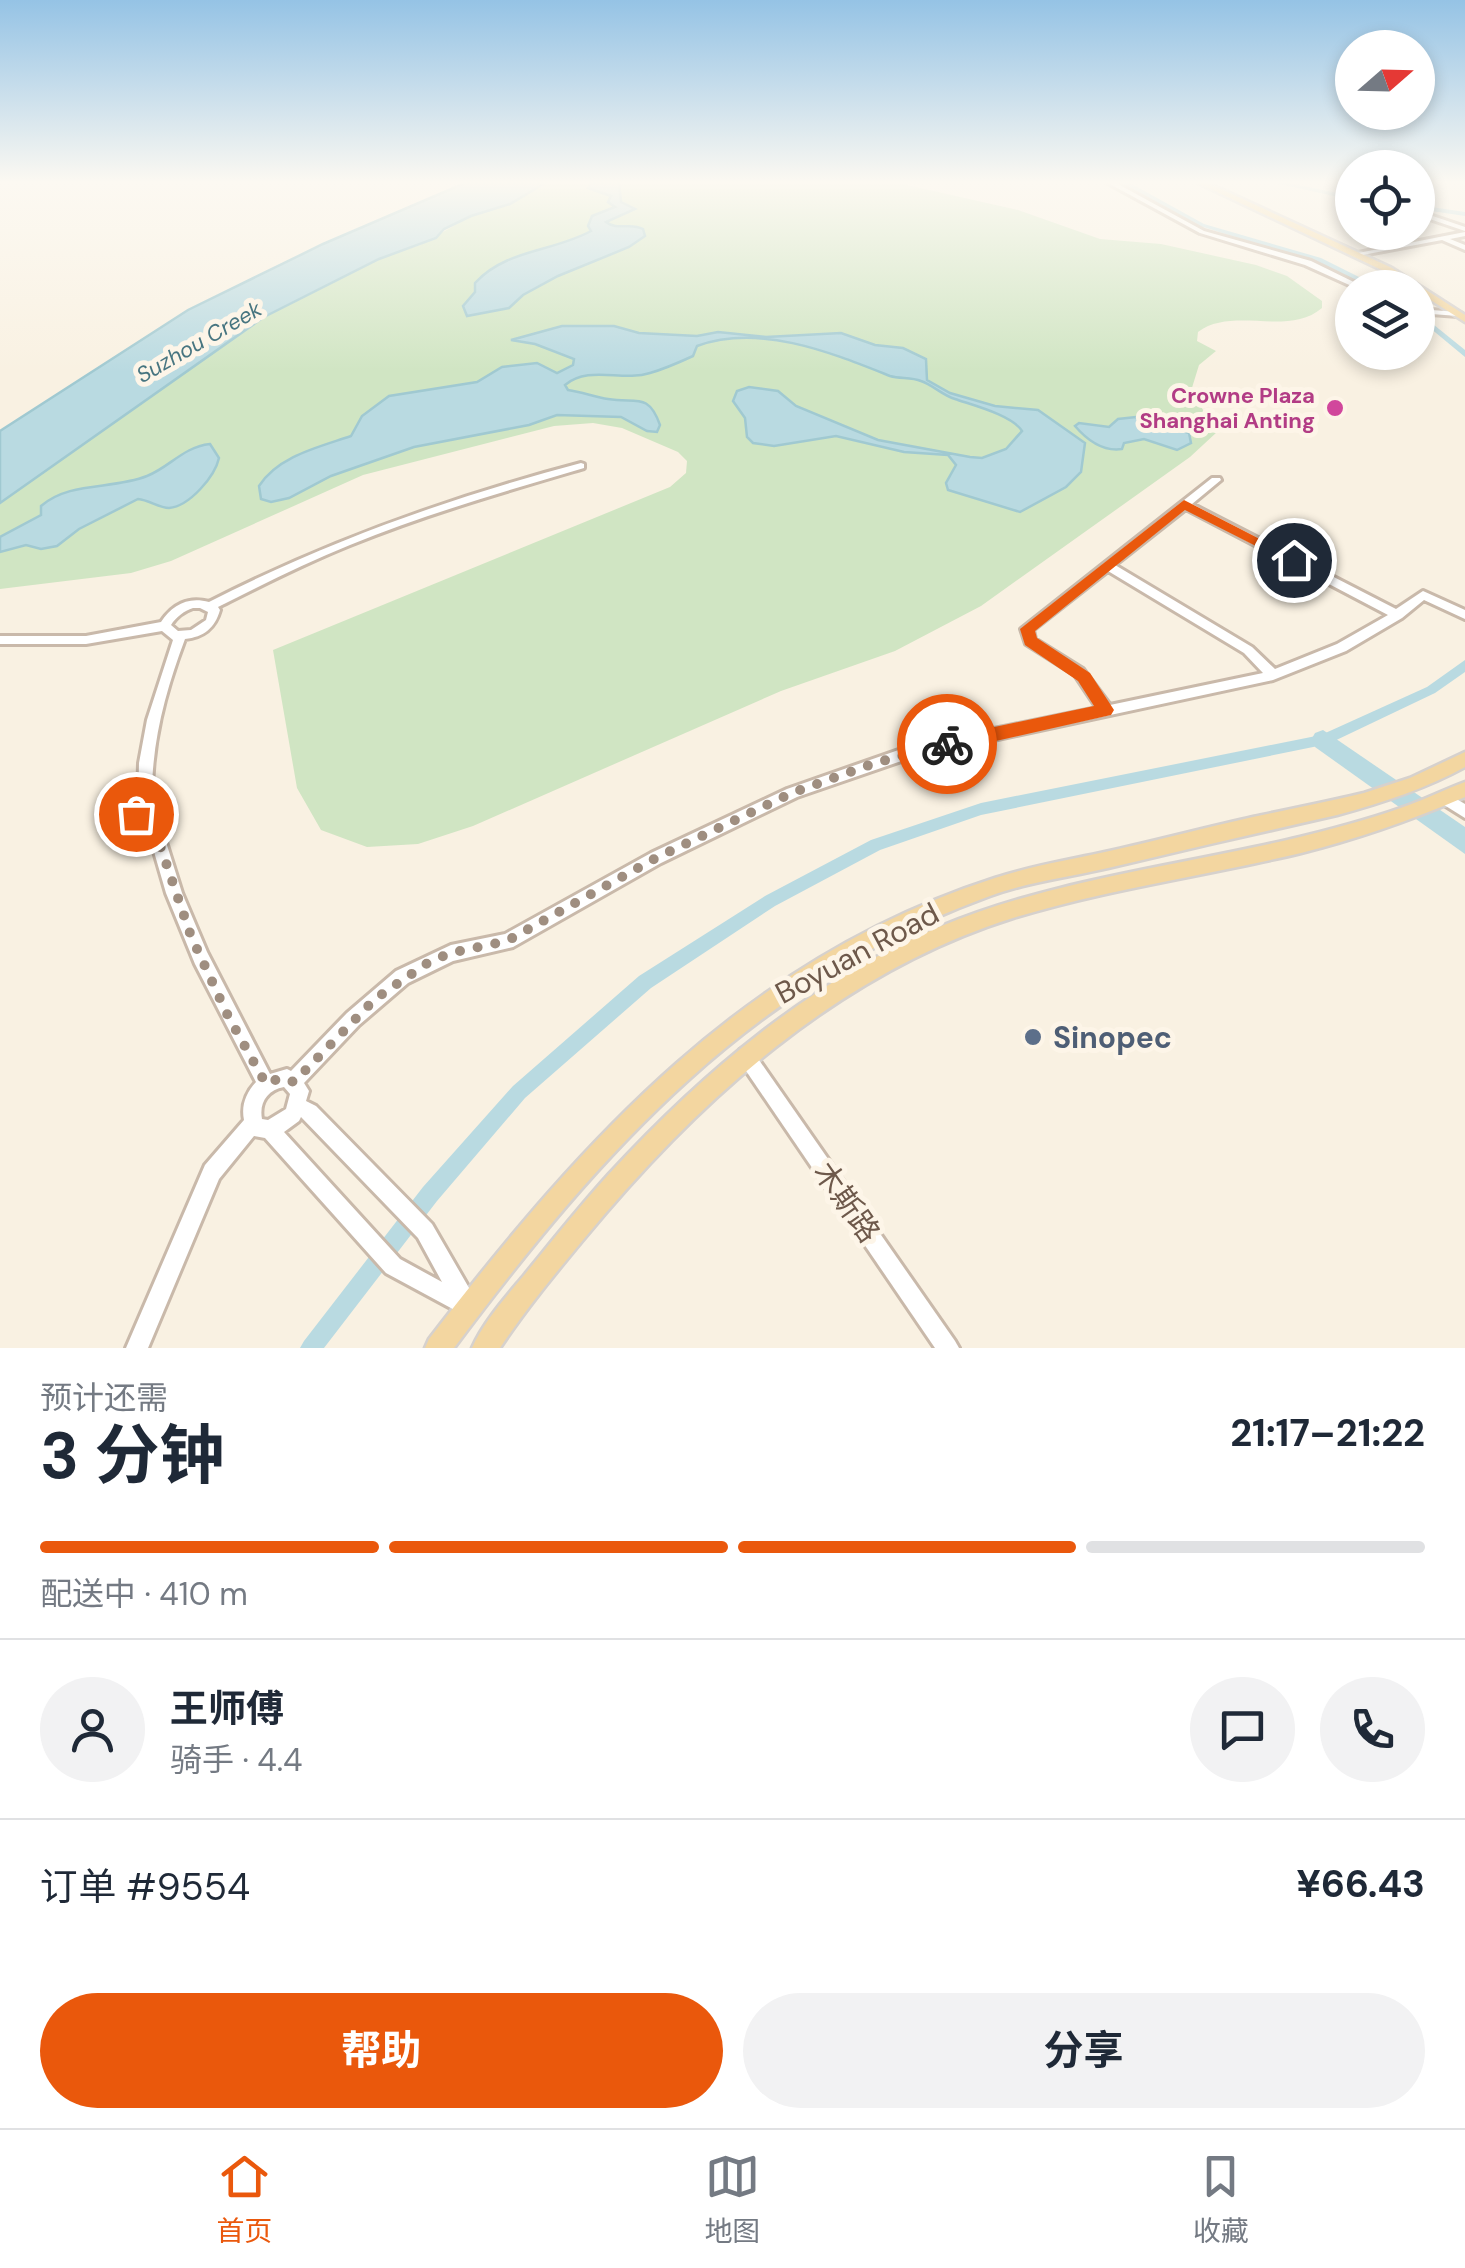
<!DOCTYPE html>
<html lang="zh">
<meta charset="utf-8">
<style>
body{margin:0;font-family:"DM Sans","Noto Sans SC",sans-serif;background:#f2f2f3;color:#1f2937;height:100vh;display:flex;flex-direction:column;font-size:38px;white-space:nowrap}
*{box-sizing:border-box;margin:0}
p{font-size:32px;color:#747a83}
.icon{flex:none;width:55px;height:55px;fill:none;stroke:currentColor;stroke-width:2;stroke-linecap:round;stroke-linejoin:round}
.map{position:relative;height:1348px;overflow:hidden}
.details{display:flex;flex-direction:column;background:#fff;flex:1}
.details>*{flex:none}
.needle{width:65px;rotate:70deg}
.fabs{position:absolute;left:1335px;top:30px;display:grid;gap:20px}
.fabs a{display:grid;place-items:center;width:100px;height:100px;border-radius:50%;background:#fff;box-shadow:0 5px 15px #0003;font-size:50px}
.pin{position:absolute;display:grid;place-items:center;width:85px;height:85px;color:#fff;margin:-42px;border:5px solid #fff;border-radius:50%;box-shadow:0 2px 10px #0007}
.courier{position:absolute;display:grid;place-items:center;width:100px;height:100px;margin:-50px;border:8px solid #ea580c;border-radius:50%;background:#fff;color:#222;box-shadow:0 2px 12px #0007}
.head em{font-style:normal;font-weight:700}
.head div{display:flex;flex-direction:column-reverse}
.head{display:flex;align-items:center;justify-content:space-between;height:170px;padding:0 40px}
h1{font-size:65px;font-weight:700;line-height:75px}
.bar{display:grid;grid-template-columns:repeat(4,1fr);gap:15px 10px;align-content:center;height:120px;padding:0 40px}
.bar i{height:12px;border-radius:8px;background:#e0e1e3}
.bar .active{background:#ea580c}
.bar p{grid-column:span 4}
.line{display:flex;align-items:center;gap:25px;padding:0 40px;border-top:2px solid #e0e1e3}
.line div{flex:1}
.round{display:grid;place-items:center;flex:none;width:105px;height:105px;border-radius:52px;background:#f2f2f3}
.cta{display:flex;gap:20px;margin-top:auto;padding:20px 40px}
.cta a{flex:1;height:115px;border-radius:60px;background:#ea580c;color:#fff;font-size:40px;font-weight:700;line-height:115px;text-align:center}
.cta a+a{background:#f2f2f3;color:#1f2937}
.menu{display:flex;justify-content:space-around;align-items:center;height:140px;border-top:2px solid #e0e1e3;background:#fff;font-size:28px;color:#747a83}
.menu a{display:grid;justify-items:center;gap:5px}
.menu .active{color:#ea580c}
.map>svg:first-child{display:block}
.green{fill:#d0e5c3}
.water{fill:#b9dae1;stroke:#a0c9d1;stroke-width:2.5}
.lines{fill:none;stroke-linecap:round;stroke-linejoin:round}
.canal{fill:#b9dae1;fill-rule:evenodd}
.river{fill:#b9dae1;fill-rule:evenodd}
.minor-casing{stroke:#c9b9aa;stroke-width:6}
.major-casing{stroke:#d6d1cd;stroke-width:5}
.minor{fill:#fff;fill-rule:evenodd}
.major{fill:#f3d6a0;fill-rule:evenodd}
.route{fill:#ea580c}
.done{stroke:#9f8e80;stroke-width:10;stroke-dasharray:0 18}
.hotel-dot{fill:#d1479c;stroke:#fdf5e8;stroke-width:4}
.service-dot{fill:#5c6f8a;stroke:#fdf5e8;stroke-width:4}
.labels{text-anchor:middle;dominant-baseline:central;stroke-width:10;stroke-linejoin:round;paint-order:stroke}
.far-water-label{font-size:22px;font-style:italic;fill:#477580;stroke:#fdf5e8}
.far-hotel-label{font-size:22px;font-weight:bold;fill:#b23c85;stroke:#fdf5e8;text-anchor:end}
.near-street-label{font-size:30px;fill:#6e594b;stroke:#fdf5e8}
.near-service-label{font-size:30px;font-weight:bold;fill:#4e5e75;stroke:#fdf5e8;text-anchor:start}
</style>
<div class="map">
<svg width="1465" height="1348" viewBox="0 0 1465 1348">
<rect width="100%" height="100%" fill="#f9f1e2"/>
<path class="green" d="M545 183H898L1018 210 1100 239 1161 244 1256 265 1287 276 1322 301V308C1288 337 1233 306 1198 332L1197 341 1216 351 1199 365 1191 391 1217 432 1190 457 981 606 895 651 781 691 473 826 418 844 367 847 321 830 297 788 273 650 670 487 686 473 687 461 678 452 622 428 593 423 554 426 363 475 171 561 131 573 0 589V503L264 317 379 259 420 245 471 216 502 207Z"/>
<g class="water">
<path d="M465 183H545L510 204 471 216 444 229 436 238 379 259 264 317 0 503V431L188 310 323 244Z"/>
<path d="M591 183H619L621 202 635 209 606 222C617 231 631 222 643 229L645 236 629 247 558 276 523 295 509 308 467 316 463 306 475 292V283C506 249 553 252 591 231L588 226 592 216 615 207 608 202 611 196 588 188Z"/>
<path d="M562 326H614L639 333 697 336 718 332 766 337 841 333 875 345 903 348 926 359 927 380 950 393 995 406 1038 410 1085 443 1081 472 1066 487 1020 512 948 490 946 483 956 465 948 455 904 452 836 436 774 446 753 443 747 437 745 418 733 401 737 391 749 387 778 391 796 406 878 440 970 457 982 458 1006 449 1022 431C1012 415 972 405 955 399 942 395 933 385 921 381 911 377 900 379 890 376 832 353 760 323 697 346L693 356C680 362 664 369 650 373 622 382 589 365 565 385L568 390C582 392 595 397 608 399 635 404 648 391 660 425L657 432 647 431 621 417 557 415 529 425 414 447 331 476 289 498 271 502 261 499 259 486C278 456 319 447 351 436L362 416 389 396 477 382 502 367 537 363 557 373 573 365 574 359 535 344 511 340Z"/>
<path d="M1136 417 1189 433 1191 443 1177 450 1144 439 1124 443 1122 449C1102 452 1087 440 1075 426L1079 423 1109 427 1118 419Z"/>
<path d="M210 444 219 458C215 476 190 506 169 508 159 508 149 500 138 499L79 529 57 546 41 549 26 545 0 552V537L41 515V506C70 481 112 490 147 476 170 467 183 447 210 444Z"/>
</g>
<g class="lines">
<g class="canal">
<path d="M1122 183H1130L1204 224 1321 258 1381 288H1371L1315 262 1200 226Z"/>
<path d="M1275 183H1289L1352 196V200Z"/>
<path d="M1418 205 1465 212V216L1418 209Z"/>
<path d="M1418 312 1465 350V357L1418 318Z"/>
<path d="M1465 660V672L1435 693 1328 744 981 815 880 850 775 906 651 988 525 1098 437 1201 324 1348H300L304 1341 423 1187 513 1086 639 976 765 896 871 840 981 803 1321 735 1427 687Z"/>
</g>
<path class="river" d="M1323 730 1465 827V854L1315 747 1311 740 1315 733Z"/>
<defs>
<g id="minor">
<path d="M1108 183H1116L1204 231 1311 261 1366 288H1356L1305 265 1200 233Z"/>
<path d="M1338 183H1346L1352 188V192Z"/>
<path d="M1418 211 1465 227V231L1418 215Z"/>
<path d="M1465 232V236L1450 239 1465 245V250L1442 240 1357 256 1353 254Z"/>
<path d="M1418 309 1458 312 1462 314 1458 316 1418 313Z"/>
<path d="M581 463 584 464V468C506 491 426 514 350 545 305 563 262 585 218 607L220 610C215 628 204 637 185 639 165 692 151 744 152 801L162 803 165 816 160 823 182 893 207 952 270 1074 287 1069 291 1071 347 1013 396 971 451 945 505 934 651 853 787 789 910 746 1097 708 1075 675 1026 644 1021 629 1212 478H1220L1221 480 1192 504 1396 609 1423 591 1465 610V619L1424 600 1402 618 1346 651 1273 680 910 758 797 797 661 863 513 947 453 961 408 983 359 1025 304 1083 309 1091 306 1101 316 1106 432 1224 476 1300 479 1307 476 1314 469 1317 462 1314 386 1273 265 1138 254 1136 219 1179 148 1348H126L205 1165 244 1120C241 1105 246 1093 256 1082L195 964 166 893 148 831 131 830 127 818 138 805 139 763 147 720 173 640 162 631 86 644H0V636H86L161 622C172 605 188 596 209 602 328 541 452 497 581 463ZM1186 509 1388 615 1337 644 1275 669 1252 647 1115 565ZM1108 571 1244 653 1263 673 1110 705 1083 669 1035 639 1033 630ZM193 608H200L208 612 206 620 191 630 178 631 171 625C176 617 184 611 193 608ZM284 1087 290 1094 286 1109 268 1120 262 1119C259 1103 267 1090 284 1087ZM301 1117 418 1238 442 1282 400 1259 284 1132 299 1121Z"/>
<path d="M1446 793 1465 804V818L1441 803 1439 799 1441 795Z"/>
<path d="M746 1047 752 1050 955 1341 959 1348H935L740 1062 737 1056 740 1050Z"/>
</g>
<g id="major">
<path d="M1198 183H1208L1392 268 1465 315V322L1418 292V288H1410L1386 272Z"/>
<path d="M1465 752V767C1425 789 1382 803 1337 815 1261 832 1184 850 1108 868 1069 877 1028 882 990 896 751 983 602 1150 454 1348H425L429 1339C584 1138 746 958 995 878 1031 866 1069 860 1105 852 1155 841 1204 828 1253 817 1290 809 1327 802 1364 793L1410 778Z"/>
<path d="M1465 782V797C1411 820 1357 839 1301 853 1205 876 1107 889 1013 918 838 973 697 1101 583 1240 554 1275 525 1310 500 1348H472C484 1321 506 1297 525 1274 552 1241 579 1207 608 1175 702 1073 810 981 939 927 1054 879 1179 866 1300 837 1336 828 1374 818 1409 805 1428 798 1446 789 1465 782Z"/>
</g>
</defs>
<use href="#minor" class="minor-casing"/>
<use href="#major" class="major-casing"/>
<use href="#minor" class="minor"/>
<use href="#major" class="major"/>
</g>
<linearGradient id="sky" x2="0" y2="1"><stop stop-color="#95c3e5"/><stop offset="0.49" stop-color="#fcf9f2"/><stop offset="1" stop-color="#fcf9f2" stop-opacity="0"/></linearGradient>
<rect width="1465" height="372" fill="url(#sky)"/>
<path class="route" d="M1184 500 1301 560 1289 563 1185 510 1035 631 1037 638 1090 673 1114 710 1111 715 947 752 941 750V739L947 737 1094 706 1078 681 1025 645 1020 629Z"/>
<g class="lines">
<path class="done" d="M136 814V825L152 822 191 936 228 1016 266 1084 280 1078 294 1082 375 999 429 962 451 953 507 941 656 858 792 793 875 763 947 744"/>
</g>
<circle class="hotel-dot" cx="1335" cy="408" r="10"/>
<circle class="service-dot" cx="1033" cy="1037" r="10"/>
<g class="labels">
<g class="far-water-label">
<text transform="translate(199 342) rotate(-30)">Suzhou Creek</text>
</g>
<g class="far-hotel-label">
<text x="1315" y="395">Crowne Plaza<tspan x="1315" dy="25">Shanghai Anting</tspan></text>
</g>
<g class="near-street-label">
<text transform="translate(857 953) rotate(-28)">Boyuan Road</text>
<text transform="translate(847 1202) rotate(55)">木斯路</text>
</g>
<g class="near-service-label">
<text x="1053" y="1037">Sinopec</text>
</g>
</g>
</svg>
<div class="fabs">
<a><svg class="needle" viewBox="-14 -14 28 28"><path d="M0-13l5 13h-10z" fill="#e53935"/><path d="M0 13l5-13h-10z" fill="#747a83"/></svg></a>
<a><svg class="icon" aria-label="locate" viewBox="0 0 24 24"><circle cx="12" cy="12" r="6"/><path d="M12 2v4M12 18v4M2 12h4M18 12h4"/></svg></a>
<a><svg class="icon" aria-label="layers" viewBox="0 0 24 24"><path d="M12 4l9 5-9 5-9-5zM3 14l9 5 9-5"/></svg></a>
</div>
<div class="pin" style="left:136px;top:814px;background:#ea580c"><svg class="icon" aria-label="bag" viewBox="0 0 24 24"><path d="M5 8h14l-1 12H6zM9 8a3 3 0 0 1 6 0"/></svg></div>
<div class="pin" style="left:1294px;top:560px;background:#1f2937"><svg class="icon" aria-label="home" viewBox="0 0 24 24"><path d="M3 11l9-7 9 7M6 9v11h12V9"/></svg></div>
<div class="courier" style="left:947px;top:744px"><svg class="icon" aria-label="bike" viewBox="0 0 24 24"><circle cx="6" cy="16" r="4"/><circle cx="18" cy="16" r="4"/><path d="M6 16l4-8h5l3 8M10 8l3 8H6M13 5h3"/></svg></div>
</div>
<section class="details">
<div class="head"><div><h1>3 分钟</h1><p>预计还需</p></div><em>21:17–21:22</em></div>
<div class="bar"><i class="active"></i><i class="active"></i><i class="active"></i><i></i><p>配送中 · 410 m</p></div>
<div class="line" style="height:180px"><a class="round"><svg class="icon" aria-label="person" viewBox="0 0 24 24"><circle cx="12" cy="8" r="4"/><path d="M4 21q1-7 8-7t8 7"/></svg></a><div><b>王师傅</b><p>骑手 · 4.4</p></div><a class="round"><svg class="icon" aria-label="chat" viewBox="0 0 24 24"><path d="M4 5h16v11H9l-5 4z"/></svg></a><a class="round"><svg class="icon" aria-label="phone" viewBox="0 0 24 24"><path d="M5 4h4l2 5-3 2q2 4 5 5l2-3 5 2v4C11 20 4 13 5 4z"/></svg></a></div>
<div class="line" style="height:130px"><div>订单 #9554</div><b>¥66.43</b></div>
<div class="cta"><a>帮助</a><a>分享</a></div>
</section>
<nav class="menu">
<a class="active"><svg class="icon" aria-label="home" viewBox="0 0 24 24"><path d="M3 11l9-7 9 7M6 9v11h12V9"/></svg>首页</a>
<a><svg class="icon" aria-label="map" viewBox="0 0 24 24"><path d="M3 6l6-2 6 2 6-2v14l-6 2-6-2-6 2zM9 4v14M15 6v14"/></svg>地图</a>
<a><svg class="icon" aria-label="saved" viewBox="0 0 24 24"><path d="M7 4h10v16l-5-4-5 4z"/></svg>收藏</a>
</nav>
